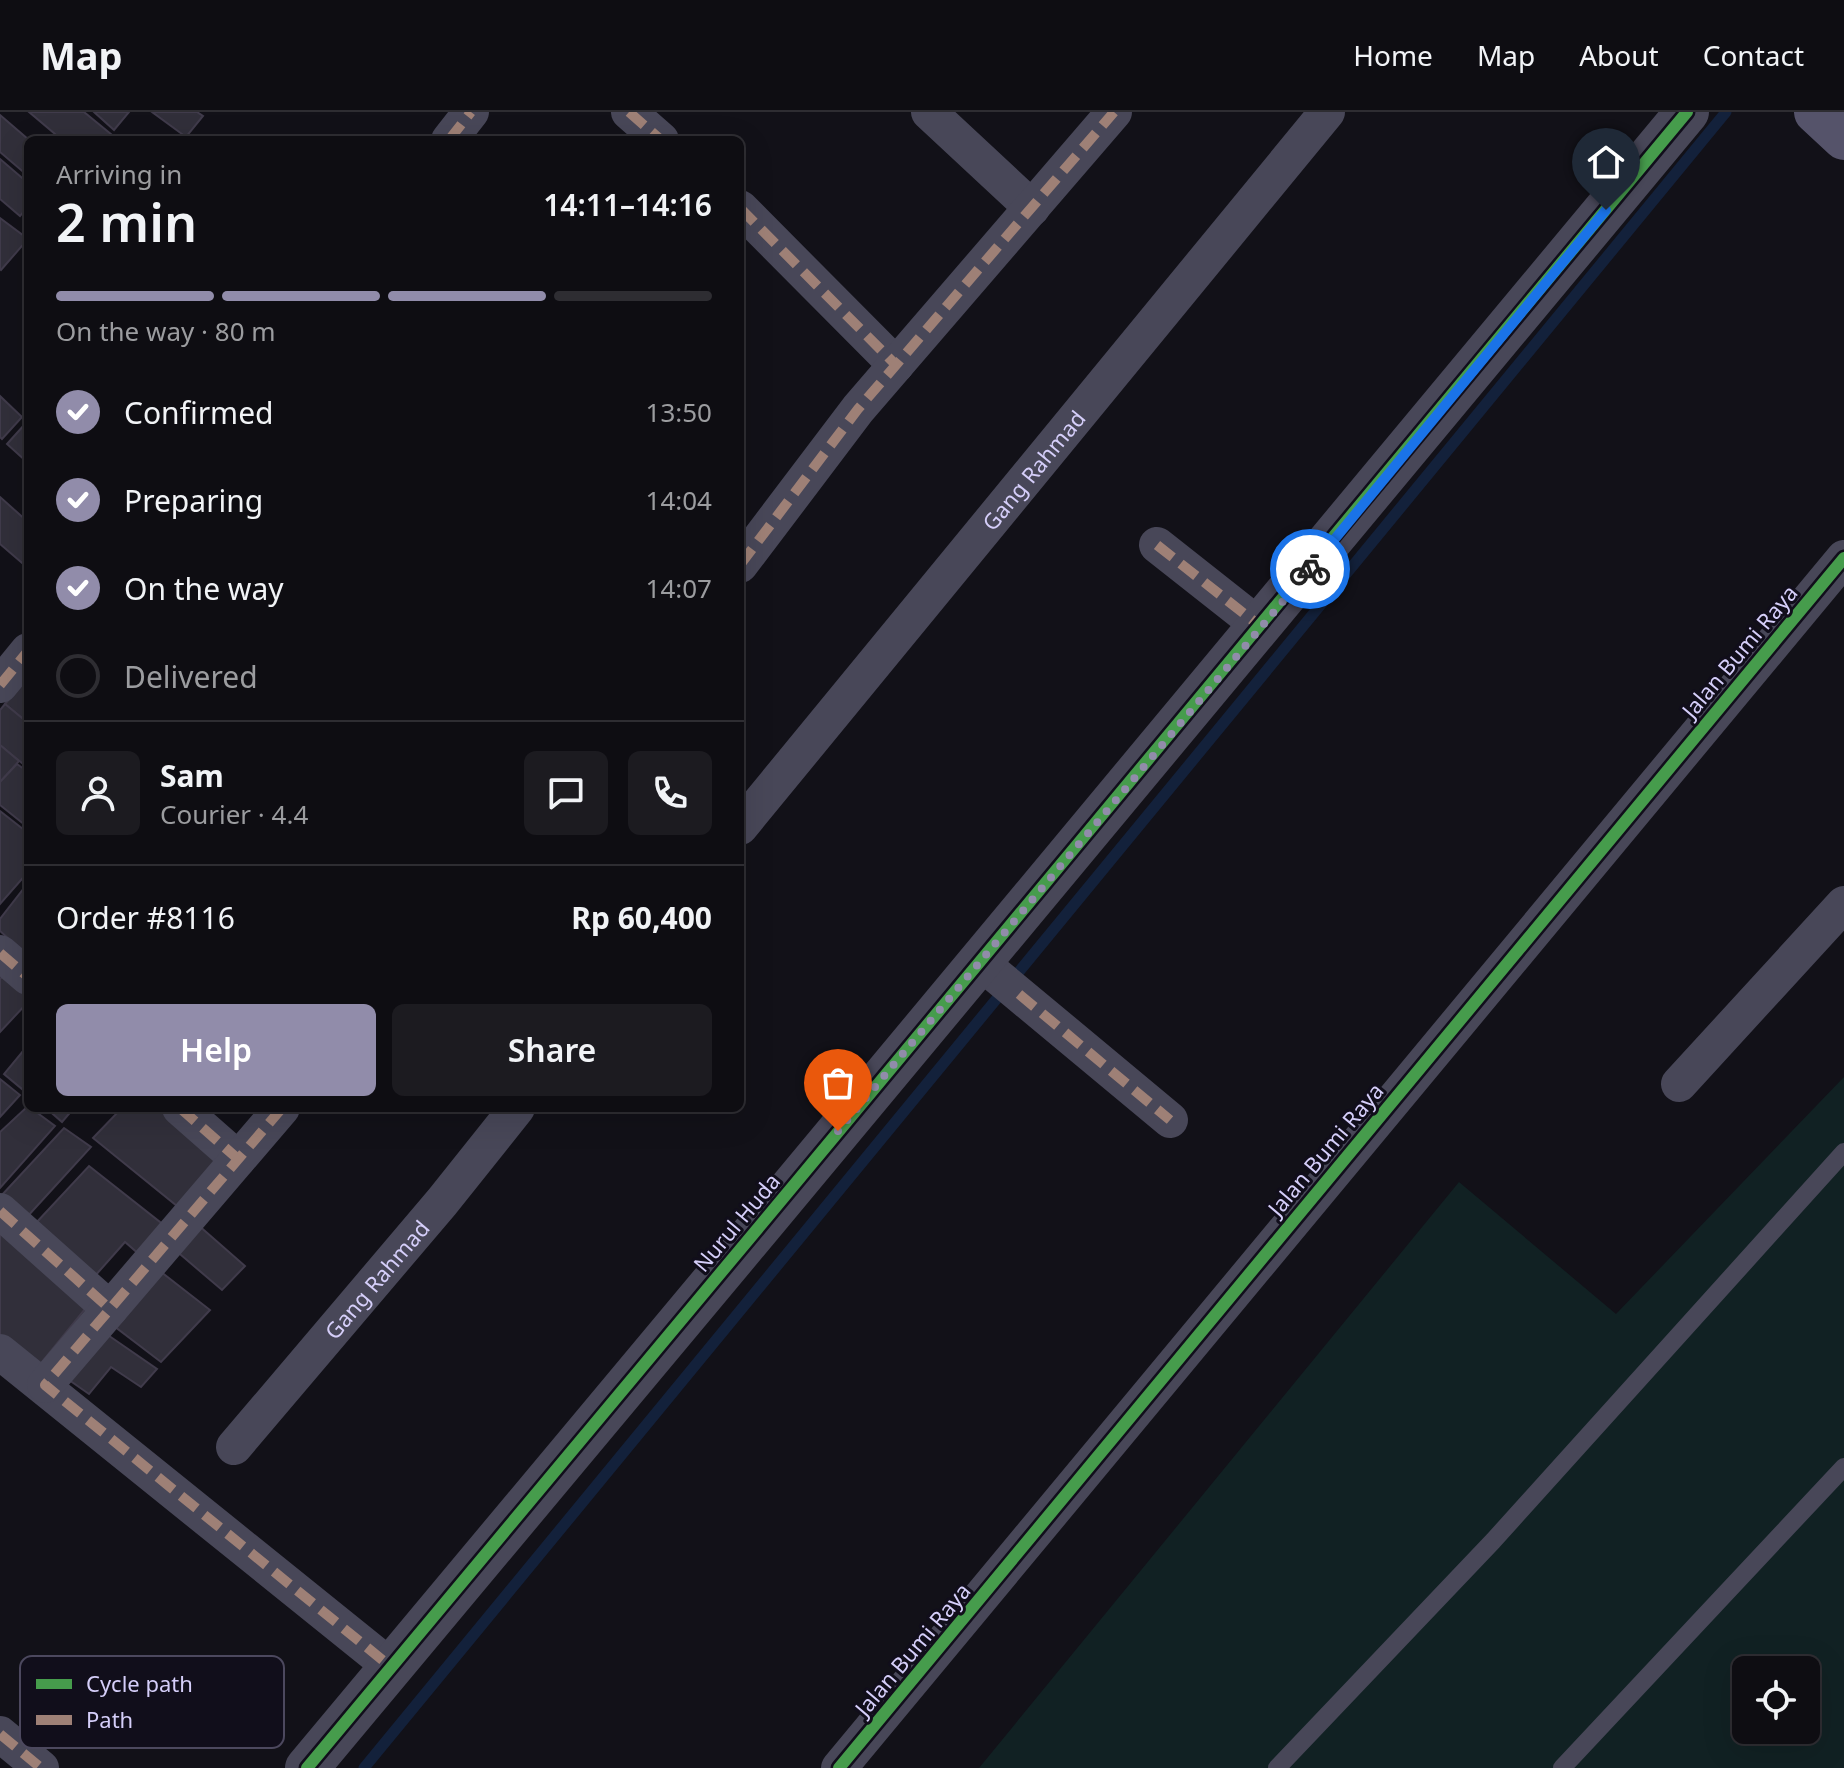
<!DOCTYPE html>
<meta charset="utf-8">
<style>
body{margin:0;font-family:"Noto Sans",sans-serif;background:#1c1b20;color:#f1f3f6;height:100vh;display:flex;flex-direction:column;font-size:30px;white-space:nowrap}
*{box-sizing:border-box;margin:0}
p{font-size:26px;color:#9b9c9f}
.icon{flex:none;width:44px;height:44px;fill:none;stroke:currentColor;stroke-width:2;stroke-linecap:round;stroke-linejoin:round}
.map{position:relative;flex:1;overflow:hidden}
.side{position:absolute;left:24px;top:24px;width:720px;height:976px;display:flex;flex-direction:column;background:#0e0d12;border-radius:12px;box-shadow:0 8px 32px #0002,0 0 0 2px #2e2d32}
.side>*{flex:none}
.tools{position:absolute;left:1732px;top:1544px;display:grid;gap:16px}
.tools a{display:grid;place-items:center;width:88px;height:88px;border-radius:12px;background:#0e0d12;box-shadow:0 8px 32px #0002,0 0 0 2px #2e2d32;font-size:40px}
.pin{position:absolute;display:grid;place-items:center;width:68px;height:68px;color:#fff;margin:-82px -34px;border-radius:50% 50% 50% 0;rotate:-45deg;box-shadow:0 0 8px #0007}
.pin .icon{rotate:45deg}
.courier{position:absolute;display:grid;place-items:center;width:80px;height:80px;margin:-40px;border:6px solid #1a73e8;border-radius:50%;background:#fff;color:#222;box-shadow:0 2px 10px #0007}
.head em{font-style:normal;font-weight:600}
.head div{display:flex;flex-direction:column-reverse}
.head{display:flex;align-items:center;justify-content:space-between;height:136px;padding:0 32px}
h1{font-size:52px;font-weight:600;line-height:60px}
.bar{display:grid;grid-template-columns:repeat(4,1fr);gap:12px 8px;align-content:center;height:96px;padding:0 32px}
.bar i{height:10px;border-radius:6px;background:#2e2d32}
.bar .current{background:#918caa}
.bar p{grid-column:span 4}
.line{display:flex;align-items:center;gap:20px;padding:0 32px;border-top:2px solid #2e2d32}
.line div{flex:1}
.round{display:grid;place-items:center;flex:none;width:84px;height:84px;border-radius:12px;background:#1c1b20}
ol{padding:0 32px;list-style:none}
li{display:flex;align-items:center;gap:24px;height:88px}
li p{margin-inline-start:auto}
li .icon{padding:8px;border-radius:50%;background:#918caa;color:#fff;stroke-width:4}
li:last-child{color:#9b9c9f}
li i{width:44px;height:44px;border:4px solid #2e2d32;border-radius:50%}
.primary-button{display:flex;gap:16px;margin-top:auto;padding:16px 32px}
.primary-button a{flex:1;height:92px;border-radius:12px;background:#918caa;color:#fff;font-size:32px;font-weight:600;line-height:92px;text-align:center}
.primary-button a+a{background:#1c1b20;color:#f1f3f6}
header{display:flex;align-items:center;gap:48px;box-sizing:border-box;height:112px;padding:0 40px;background:#0e0d12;border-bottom:2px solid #2e2d32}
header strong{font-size:38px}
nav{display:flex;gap:44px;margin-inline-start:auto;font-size:28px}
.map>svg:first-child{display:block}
.green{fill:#112123;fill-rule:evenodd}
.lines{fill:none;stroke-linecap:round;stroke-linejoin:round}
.stream{stroke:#13213b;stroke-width:11}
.building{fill:#312f3a;stroke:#403b4b;stroke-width:2}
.service{stroke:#484758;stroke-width:18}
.minor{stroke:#484758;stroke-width:36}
.tertiary{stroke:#484758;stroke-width:44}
.secondary{stroke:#55536a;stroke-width:44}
.quiet{stroke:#9e8076;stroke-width:10;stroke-dasharray:20 10;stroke-linecap:butt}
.cycleway-casing{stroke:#110e1b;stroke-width:17}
.cycleway{stroke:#469c4c;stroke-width:12}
.done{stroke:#918caa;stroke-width:8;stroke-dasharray:0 14.4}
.route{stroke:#1a73e8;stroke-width:10}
.labels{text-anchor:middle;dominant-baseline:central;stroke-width:6;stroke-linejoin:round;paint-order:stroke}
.street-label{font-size:22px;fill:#d5cef9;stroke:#110e1b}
.key{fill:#110e1b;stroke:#4c485e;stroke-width:2}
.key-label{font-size:22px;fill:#d5cef9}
</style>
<header>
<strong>Map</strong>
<nav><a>Home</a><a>Map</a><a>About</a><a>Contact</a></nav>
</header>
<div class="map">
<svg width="1844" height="1656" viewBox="0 0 1844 1656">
<rect width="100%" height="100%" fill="#121118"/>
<path class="green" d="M1844 965V1656H979L1459 1070 1616 1202ZM1746 1558H1806V1618H1746Z"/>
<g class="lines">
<path class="stream" d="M364 1656 1726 0"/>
</g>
<g class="building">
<path d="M29 0H84L117 27 51 28 55 22Z"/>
<path d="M94 0H129L114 18Z"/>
<path d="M152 0H197L203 4 186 25Z"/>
<path d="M0 3 29 28 28 64 0 40Z"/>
<path d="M0 47 28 71V94L20 104 0 87Z"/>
<path d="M0 106 28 127 1 158 0 157Z"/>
<path d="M0 284 22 305 2 327 0 325Z"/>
<path d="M25 312 28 315V351L7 332Z"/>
<path d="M0 385 28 410V456L0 432Z"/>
<path d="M28 565V611L5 592Z"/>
<path d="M5 592 28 611V656L0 633V598Z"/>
<path d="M0 633 19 649 0 670Z"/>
<path d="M17 652 28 660 25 713 0 693V670Z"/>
<path d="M0 699 28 721V760L0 792Z"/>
<path d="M28 771V844L0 819V807Z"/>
<path d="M6 861 28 881V890L0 920V867Z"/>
<path d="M28 933V982L4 962Z"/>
<path d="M0 967 20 983 0 1005Z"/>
<path d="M28 994 55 1014 0 1076V1020Z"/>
<path d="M46 996H74L62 1010Z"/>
<path d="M117 996H175L226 1042 182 1098 93 1026 120 998Z"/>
<path d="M64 1016 91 1035 26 1106 1 1084Z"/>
<path d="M89 1054 165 1114 140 1143 125 1130 94 1165 35 1112Z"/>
<path d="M197 1112 245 1154 222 1178 174 1137Z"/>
<path d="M0 1118 90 1191 38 1255 0 1225Z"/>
<path d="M156 1156 210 1198 161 1250 110 1211Z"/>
<path d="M102 1219 157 1257 141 1275 111 1255 89 1282 62 1263Z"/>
</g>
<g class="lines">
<g class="service">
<path d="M1277 1656 1493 1429 1844 1040"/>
<path d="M1562 1656 1844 1355"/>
</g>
<g class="minor">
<path d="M629 0 661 28"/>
<path d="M929 0 1032 96"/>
<path d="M449 28 471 0"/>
<path d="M740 96 896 253"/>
<path d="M1157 433 1261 515"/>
<path d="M740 453 858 297 1114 0"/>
<path d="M0 573 28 539"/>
<path id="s1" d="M740 715 1327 0"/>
<path d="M0 841 28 865"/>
<path d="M979 849 1170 1008"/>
<path d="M1679 972 1844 792"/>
<path d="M180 996 238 1047"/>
<path d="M0 1099 110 1197"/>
<path d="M0 1240 391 1555"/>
<path d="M45 1273 282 996"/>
<path id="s2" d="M234 1335 442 1090 517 996"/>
<path d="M0 1622 41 1656"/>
<path d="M839 1656 1844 446"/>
</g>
<path class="tertiary" d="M307 1656C767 1104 1230 555 1687 0"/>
<path class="secondary" d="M1816 0 1844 26"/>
<g class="quiet">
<path d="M629 0 661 28"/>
<path d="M449 28 471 0"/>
<path d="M740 96 896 253"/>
<path d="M1157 433 1261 515"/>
<path d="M740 453 858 297 1114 0"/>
<path d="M0 573 28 539"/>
<path d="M0 841 28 865"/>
<path d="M1019 882 1170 1008"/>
<path d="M180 996 238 1047"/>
<path d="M282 996 45 1273 391 1555"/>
<path d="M0 1099 110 1197"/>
<path d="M0 1622 41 1656"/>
</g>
<defs>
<g id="cycleway">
<path d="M307 1656C767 1104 1230 555 1687 0"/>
<path d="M839 1656 1844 446"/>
</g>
</defs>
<use href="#cycleway" class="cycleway-casing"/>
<use href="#cycleway" class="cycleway"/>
</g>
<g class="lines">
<path class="done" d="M838 1019 1310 457"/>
<path class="route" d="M1310 457 1606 98"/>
</g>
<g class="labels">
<g class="street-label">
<text stroke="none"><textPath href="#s1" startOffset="462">Gang Rahmad</textPath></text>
<text transform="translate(1739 539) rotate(-50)">Jalan Bumi Raya</text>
<text transform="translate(1325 1037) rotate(-50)">Jalan Bumi Raya</text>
<text transform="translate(736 1110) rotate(-50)">Nurul Huda</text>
<text stroke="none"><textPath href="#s2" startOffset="220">Gang Rahmad</textPath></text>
<text transform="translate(912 1537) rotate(-50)">Jalan Bumi Raya</text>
</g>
</g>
<rect x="20" y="1544" width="264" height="92" rx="12" class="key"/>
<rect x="36" y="1567" width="36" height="10" fill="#469c4c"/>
<rect x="36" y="1603" width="36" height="10" fill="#9e8076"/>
<g class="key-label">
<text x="86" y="1580">Cycle path</text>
<text x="86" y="1616">Path</text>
</g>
</svg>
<div class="tools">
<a><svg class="icon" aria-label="locate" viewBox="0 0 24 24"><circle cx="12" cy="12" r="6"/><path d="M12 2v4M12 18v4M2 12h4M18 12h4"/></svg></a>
</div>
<div class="pin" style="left:838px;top:1019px;background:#ea580c"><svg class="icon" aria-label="bag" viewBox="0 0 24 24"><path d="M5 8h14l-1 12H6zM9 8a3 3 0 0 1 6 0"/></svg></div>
<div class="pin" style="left:1606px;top:98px;background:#1f2937"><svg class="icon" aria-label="home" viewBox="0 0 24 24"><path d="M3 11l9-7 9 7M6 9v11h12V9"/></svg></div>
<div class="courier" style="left:1310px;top:457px"><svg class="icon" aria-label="bike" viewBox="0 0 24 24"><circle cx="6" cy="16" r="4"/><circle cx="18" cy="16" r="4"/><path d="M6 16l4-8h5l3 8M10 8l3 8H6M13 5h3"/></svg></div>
<section class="side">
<div class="head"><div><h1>2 min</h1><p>Arriving in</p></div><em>14:11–14:16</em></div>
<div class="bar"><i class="current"></i><i class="current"></i><i class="current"></i><i></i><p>On the way · 80 m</p></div>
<ol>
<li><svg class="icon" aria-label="check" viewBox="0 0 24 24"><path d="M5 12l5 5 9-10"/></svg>Confirmed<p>13:50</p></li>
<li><svg class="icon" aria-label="check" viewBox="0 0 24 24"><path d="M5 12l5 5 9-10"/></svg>Preparing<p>14:04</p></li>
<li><svg class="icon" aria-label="check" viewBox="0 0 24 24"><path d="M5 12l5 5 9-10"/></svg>On the way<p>14:07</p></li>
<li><i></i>Delivered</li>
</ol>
<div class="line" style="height:144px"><a class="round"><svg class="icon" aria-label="person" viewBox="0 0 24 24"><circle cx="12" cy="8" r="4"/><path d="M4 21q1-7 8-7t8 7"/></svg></a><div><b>Sam</b><p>Courier · 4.4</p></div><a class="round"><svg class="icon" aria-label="chat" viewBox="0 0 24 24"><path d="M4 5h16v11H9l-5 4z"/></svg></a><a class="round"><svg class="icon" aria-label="phone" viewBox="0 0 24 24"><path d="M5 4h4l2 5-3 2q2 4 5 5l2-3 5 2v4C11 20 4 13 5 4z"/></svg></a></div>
<div class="line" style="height:104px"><div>Order #8116</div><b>Rp 60,400</b></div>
<div class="primary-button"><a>Help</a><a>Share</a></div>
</section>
</div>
